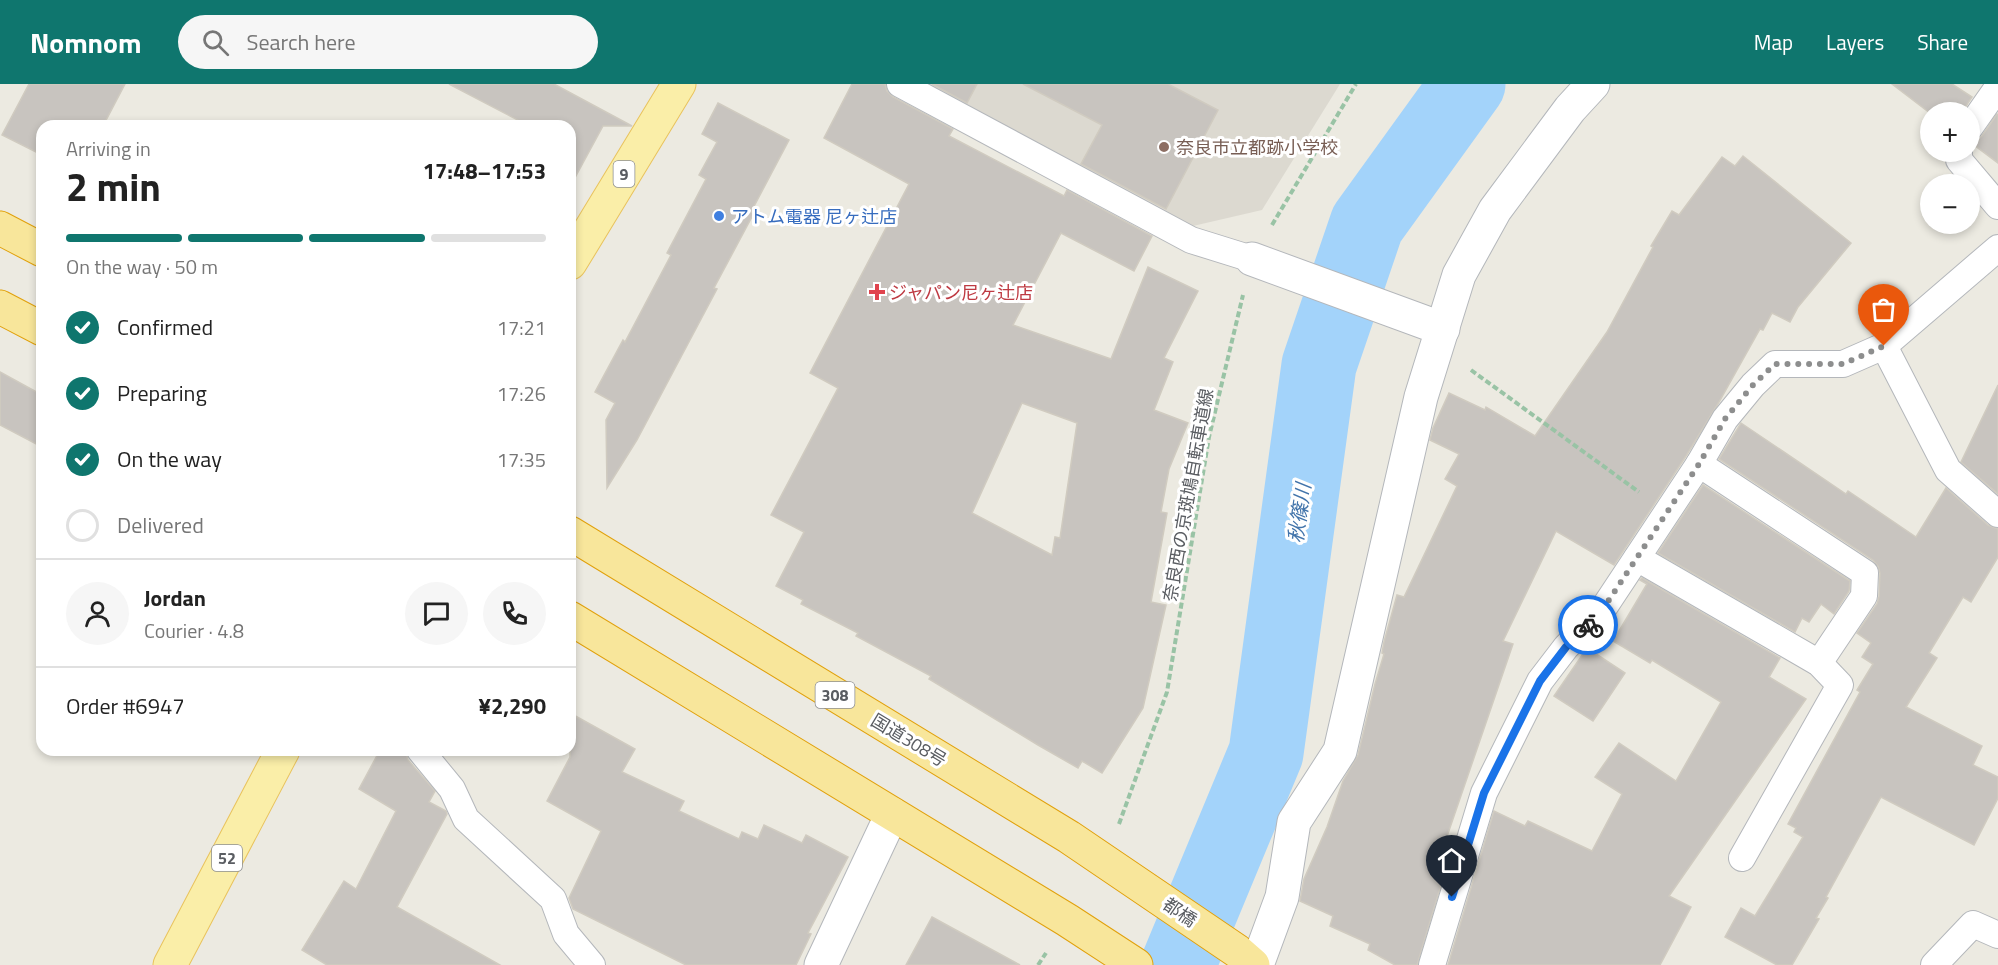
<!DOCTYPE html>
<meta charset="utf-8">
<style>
body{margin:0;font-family:"Titillium Web","Noto Sans JP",sans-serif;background:#f6f6f6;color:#222;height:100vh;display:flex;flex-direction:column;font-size:22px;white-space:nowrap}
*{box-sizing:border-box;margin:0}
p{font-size:20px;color:#767676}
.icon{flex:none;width:33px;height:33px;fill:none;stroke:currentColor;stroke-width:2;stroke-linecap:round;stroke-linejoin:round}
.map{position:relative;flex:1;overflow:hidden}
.sheet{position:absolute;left:36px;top:36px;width:540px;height:636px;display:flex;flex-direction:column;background:#fff;border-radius:18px;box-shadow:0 3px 9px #0003}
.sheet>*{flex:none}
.tools{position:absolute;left:1920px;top:18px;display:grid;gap:12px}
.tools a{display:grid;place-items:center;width:60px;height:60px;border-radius:50%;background:#fff;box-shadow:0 3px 9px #0003;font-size:30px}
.pin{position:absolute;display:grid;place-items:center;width:51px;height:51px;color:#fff;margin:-62px -26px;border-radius:50% 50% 50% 0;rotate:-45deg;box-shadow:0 0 6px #0007}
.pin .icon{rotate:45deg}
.courier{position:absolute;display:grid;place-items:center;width:60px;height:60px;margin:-30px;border:4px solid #1a73e8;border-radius:50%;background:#fff;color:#222;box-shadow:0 2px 8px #0007}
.summary em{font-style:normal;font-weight:700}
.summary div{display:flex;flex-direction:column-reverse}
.summary{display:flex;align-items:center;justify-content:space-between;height:102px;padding:0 30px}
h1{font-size:39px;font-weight:700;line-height:45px}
.bar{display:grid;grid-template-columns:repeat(4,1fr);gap:9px 6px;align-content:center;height:72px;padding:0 30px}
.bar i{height:8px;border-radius:4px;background:#e0e0e0}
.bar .current{background:#0f766e}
.bar p{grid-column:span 4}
.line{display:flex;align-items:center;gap:15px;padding:0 30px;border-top:2px solid #e0e0e0}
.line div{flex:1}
.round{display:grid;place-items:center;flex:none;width:63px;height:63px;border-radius:32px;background:#f6f6f6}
ol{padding:0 30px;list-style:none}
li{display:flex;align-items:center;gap:18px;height:66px}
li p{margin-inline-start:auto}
li .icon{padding:6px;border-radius:50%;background:#0f766e;color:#fff;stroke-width:4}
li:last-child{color:#767676}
li i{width:33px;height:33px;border:3px solid #e0e0e0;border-radius:50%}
header{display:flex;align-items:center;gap:36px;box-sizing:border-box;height:84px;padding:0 30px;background:#0f766e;color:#fff}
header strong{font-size:28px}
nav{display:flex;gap:33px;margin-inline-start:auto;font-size:21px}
.search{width:420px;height:54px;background:#f6f6f6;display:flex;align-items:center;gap:15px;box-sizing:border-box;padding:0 21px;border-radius:33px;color:#767676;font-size:22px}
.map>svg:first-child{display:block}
.education{fill:#dcd9d0}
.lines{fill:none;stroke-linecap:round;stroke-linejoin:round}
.river{stroke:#a3d3fa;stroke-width:75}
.building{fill:#c8c4bf;stroke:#d0cbc0;stroke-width:1.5;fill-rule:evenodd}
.service-casing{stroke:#b4b7bb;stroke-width:28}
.minor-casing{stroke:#b4b7bb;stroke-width:35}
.primary-casing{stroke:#e9c35d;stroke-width:35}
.trunk-casing{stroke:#e1a10c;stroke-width:35}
.path{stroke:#99c3a5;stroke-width:4;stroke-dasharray:6 3;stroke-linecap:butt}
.service{stroke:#fff;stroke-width:26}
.minor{stroke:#fff;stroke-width:33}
.primary{stroke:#faeea8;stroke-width:33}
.trunk{stroke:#f8e69b;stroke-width:33}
.done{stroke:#8d8e8e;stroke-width:6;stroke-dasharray:0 10.8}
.route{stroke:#1a73e8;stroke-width:8}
.education-dot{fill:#8d6e63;stroke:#fff;stroke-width:2}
.shop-dot{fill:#3f7fe0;stroke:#fff;stroke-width:2}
.health-dot{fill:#e0444e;stroke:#fff;stroke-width:2}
.labels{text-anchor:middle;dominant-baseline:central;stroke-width:6;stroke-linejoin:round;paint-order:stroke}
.shield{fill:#fff;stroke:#8c8e91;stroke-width:1.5}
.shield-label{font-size:16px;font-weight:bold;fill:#5a5d62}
.education-label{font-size:18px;fill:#785e54;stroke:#fff;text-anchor:start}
.shop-label{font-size:18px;fill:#366cbe;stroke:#fff;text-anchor:start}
.health-label{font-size:18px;fill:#be3a42;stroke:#fff;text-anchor:start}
.street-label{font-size:18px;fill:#5a5d62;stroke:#fff}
.water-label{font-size:20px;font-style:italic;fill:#4274ab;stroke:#fff}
</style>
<header>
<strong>Nomnom</strong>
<div class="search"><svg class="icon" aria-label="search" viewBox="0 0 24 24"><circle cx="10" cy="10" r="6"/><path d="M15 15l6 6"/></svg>Search here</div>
<nav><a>Map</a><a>Layers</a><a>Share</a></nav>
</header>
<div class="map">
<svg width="1998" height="881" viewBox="0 0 1998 881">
<rect width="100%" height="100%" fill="#eceae1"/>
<path class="education" d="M912 0H1340L1262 126 1180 145Z"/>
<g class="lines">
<path class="river" d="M1178 881 1266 669 1319 281 1367 140 1468 0"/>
</g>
<g class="building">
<path d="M29 0H125L103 42H42V61L38 69 2 51Z"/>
<path d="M449 0H554L632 42H603L570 103V42H529Z"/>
<path d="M852 0H885L887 7 893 13 953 45 949 52 1064 112 1067 106 1152 152 1134 187 1061 149 1013 241 1111 275 1148 183 1198 207 1164 274 1173 278 1154 326 1188 339 1169 385 1161 428 1167 429 1151 518 1166 521 1143 624 1102 689 1082 677 1078 684 1038 661 929 595 931 592 856 552 858 549 801 520 803 516 776 502 804 448 771 431 838 304 810 289 909 100 824 54ZM1022 319 1077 339 1060 454 1055 453 1052 471 972 429Z"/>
<path d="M932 0H977L967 19Z"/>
<path d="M1023 0H1168L1218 26 1166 125 1081 80 1102 41Z"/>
<path d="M1892 0H1952L1972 13 1962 28 1930 29Z"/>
<path d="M718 19 789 56 751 128 754 129 714 204 717 205 637 356 607 404 606 336 615 319 595 308 623 256 625 258 671 171 667 169 706 95 699 91 717 58 702 50Z"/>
<path d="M1997 30 1998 31V79L1970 58 1977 56 1982 52Z"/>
<path d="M1743 72 1851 159 1798 223 1790 238 1772 229 1763 246 1760 245 1719 318 1686 372 1614 481 1556 447 1503 557 1513 560 1442 767 1450 771 1417 881H1395L1368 866 1370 860 1330 842 1333 832 1300 817 1304 795 1327 743 1343 697 1358 671 1375 600 1384 570 1382 569 1384 558 1397 511 1404 513 1457 402 1445 395 1459 370 1430 356 1433 344 1449 309 1485 326 1486 323 1535 352 1607 248 1653 163 1651 162 1672 127 1679 131 1722 73 1735 82Z"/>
<path d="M0 288 42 311V363L0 341Z"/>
<path d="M1998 301V410L1961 378Z"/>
<path d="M1741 339 1846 410 1848 407 1916 453 1946 404 1988 441 1998 445V473L1971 518 1963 513 1929 569 1937 574 1906 623 1982 662 1973 681 1998 693V714L1974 761 1881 713 1826 813 1828 814 1816 834 1819 835 1792 881H1777L1725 853 1741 824 1755 832 1803 753 1794 748 1796 744 1788 740 1860 608 1857 606 1873 580 1862 573 1871 559 1857 549 1877 520 1879 513 1880 489 1878 482 1873 476 1719 375Z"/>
<path d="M1703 401 1850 497 1849 507 1834 530 1821 520 1809 538 1802 534 1795 548 1658 469Z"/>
<path d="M1642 494 1780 574 1769 593 1806 615 1669 812 1691 823 1660 881H1448L1494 727 1525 742 1528 737 1592 767 1622 710 1595 693 1619 659 1676 697 1721 618 1652 576 1650 579 1613 557 1647 500 1640 496Z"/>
<path d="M1587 564 1625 589 1593 637 1554 612Z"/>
<path d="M570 629 635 665 622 688 684 717 679 727 739 755 742 748 758 755 764 741 802 759 806 751 848 773 808 849 811 850 796 881H686L573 825 569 814 601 747 547 717 570 673Z"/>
<path d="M380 666H405L408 676 435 707 429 718 446 727 447 730 397 823 500 881H327L302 866 344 797 356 805 396 727 359 705Z"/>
<path d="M932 833 1020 881H906Z"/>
</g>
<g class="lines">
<defs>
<g id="service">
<path d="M900 0 1191 156 1252 175"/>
<path d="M1970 43 1998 3"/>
<path d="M1959 68V76L1998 122"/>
<path d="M1884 262 1948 386 1998 430"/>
<path d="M1699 380 1865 489 1864 512 1819 579"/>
<path d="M1637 474 1819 579 1840 601 1742 774"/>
<path d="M420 666 452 705 466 735 553 815 566 850 592 881"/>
<path d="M1432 881 1484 709 1540 597 1566 563 1601 528 1699 380 1725 335 1753 301 1775 280H1843L1884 262 1998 164"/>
<path d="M1934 881 1973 840 1998 851"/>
</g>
<g id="minor">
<path d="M1252 175 1443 245"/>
<path d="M821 881 892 730"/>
<path d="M1257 881 1282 813 1294 738 1340 667 1421 313 1459 191 1495 126 1570 25 1593 0"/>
</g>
<g id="primary">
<path d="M570 179 679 0"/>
<path d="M170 881 283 666"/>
</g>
<g id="trunk">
<path d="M0 144 42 166"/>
<path d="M0 223 42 245"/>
<path d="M570 449 1069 753 1237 867 1253 881"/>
<path d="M570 534 1067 836 1136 881"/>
</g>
</defs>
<use href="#service" class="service-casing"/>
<use href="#minor" class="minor-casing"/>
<use href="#primary" class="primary-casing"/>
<use href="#trunk" class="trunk-casing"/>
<g class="path">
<path d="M1272 141 1356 0"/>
<path d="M1471 286 1639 408"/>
<path d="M1119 740 1167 608 1209 353 1243 211"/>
<path d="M1038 881 1046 869"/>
</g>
<use href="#service" class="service"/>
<use href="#minor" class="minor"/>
<use href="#primary" class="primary"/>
<use href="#trunk" class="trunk"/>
</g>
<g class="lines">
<path class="done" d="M1588 541 1601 528 1613 510 1699 380 1725 335 1753 301 1775 280H1843L1884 262"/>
<path class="route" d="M1452 813 1484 709 1540 597 1566 563 1588 541"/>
</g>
<circle class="education-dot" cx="1164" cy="63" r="6"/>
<circle class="shop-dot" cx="719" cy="132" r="6"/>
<path class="health-dot" d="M874 199h6v6h6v6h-6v6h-6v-6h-6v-6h6z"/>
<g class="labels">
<g class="shield">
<rect x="613.5" y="77" width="21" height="26" rx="4.5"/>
<rect x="815.5" y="598" width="39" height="26" rx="4.5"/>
<rect x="212" y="761" width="30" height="26" rx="4.5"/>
</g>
<g class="shield-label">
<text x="624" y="90">9</text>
<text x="835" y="611">308</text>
<text x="227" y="774">52</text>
</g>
<g class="education-label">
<text x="1176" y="63">奈良市立都跡小学校</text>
</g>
<g class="shop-label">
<text x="731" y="132">アトム電器 尼ヶ辻店</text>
</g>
<g class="health-label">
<text x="889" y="208">ジャパン尼ヶ辻店</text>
</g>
<g class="street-label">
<text transform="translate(1188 411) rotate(-80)">奈良西の京斑鳩自転車道線</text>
<text transform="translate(909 656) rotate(31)">国道308号</text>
<text transform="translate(1180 828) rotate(34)">都橋</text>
</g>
<g class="water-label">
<text transform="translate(1299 429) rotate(-82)">秋篠川</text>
</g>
</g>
</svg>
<div class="tools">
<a>+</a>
<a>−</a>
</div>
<div class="pin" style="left:1884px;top:262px;background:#ea580c"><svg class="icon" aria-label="bag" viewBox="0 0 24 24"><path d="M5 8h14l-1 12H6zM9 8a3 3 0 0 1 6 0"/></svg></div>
<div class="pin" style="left:1452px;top:813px;background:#1f2937"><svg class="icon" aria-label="home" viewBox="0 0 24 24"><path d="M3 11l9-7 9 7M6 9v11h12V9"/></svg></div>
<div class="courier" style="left:1588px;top:541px"><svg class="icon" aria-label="bike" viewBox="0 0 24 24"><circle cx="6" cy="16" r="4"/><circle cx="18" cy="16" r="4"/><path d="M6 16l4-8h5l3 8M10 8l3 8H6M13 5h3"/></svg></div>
<section class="sheet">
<div class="summary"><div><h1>2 min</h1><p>Arriving in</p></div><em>17:48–17:53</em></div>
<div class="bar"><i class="current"></i><i class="current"></i><i class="current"></i><i></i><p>On the way · 50 m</p></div>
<ol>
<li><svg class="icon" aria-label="check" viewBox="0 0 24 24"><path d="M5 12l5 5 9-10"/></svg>Confirmed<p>17:21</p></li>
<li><svg class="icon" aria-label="check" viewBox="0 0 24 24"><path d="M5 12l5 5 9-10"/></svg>Preparing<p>17:26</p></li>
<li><svg class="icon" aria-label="check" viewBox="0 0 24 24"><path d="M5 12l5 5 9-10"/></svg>On the way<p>17:35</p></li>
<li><i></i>Delivered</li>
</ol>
<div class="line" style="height:108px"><a class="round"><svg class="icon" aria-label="person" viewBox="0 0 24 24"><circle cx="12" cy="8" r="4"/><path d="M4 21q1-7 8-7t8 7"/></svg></a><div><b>Jordan</b><p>Courier · 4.8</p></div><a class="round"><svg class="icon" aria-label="chat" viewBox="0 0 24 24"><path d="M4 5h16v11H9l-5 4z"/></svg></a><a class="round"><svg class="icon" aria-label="phone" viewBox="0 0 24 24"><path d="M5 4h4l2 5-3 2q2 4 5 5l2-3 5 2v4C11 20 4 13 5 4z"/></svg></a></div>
<div class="line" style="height:78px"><div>Order #6947</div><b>¥2,290</b></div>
</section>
</div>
